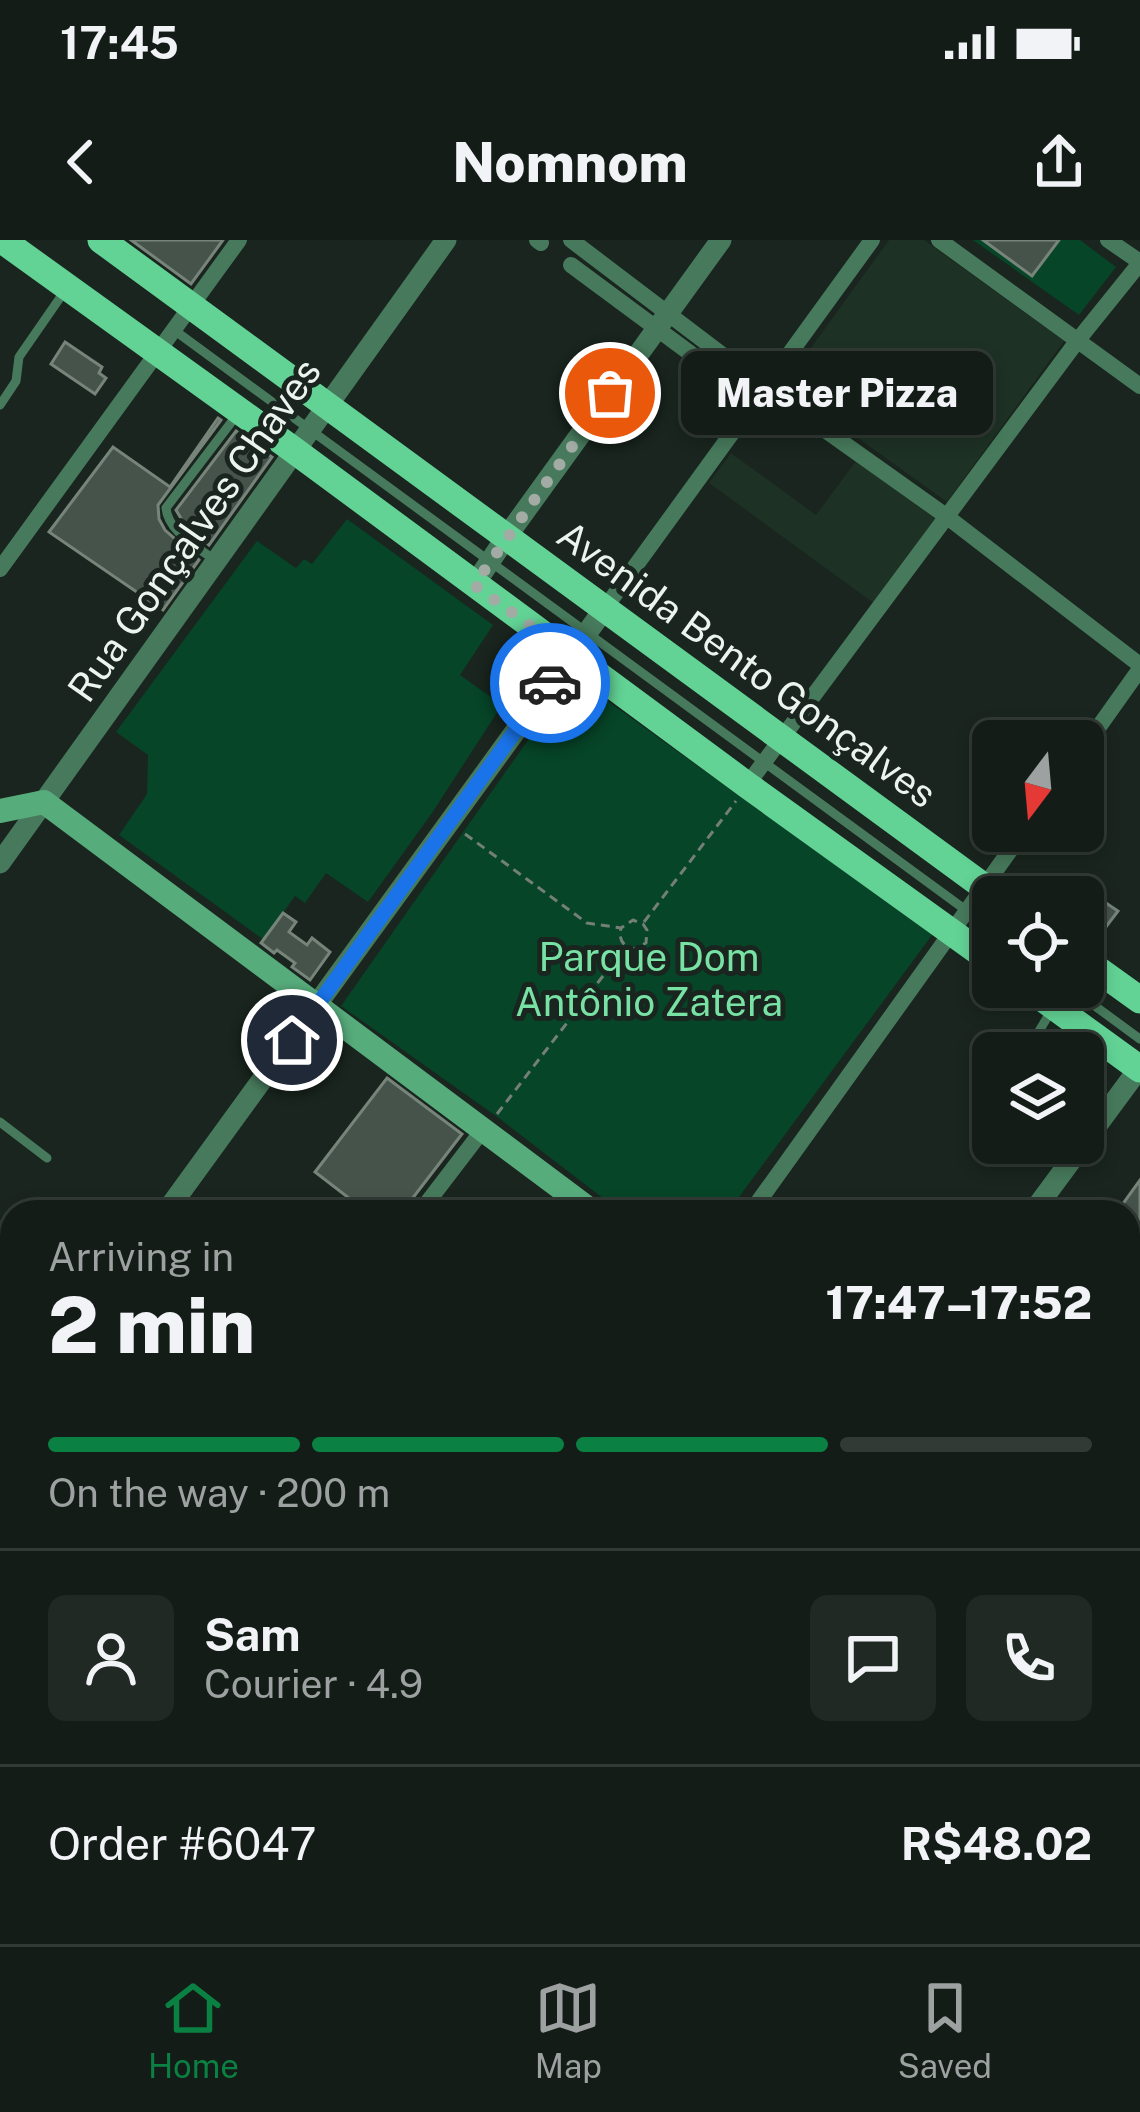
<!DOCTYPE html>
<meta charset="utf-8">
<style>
body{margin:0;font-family:"Public Sans",sans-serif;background:#202923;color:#f1f3f6;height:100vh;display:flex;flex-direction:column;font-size:45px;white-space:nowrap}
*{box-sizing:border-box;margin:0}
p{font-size:39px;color:#9da1a1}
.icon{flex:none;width:66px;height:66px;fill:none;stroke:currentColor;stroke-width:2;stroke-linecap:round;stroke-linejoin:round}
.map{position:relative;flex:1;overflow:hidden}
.panel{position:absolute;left:0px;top:960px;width:1140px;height:744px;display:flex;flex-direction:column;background:#131c16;border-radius:36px 36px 0 0;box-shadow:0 6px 18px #0003,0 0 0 3px #323a35}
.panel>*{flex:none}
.needle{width:78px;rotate:196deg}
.buttons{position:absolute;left:972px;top:480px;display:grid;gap:24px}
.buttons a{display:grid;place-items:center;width:132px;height:132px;border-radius:18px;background:#131c16;box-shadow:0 6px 18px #0003,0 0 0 3px #323a35;font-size:60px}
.pin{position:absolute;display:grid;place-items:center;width:102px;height:102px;color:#fff;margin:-51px;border:6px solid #fff;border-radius:50%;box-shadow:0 3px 12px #0007}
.courier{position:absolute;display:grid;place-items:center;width:120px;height:120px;margin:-60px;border:9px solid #1a73e8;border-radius:50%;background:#fff;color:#222;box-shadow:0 3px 15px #0007}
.bubble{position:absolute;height:84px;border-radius:18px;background:#131c16;box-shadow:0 6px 18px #0003,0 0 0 3px #323a35;font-size:39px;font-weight:800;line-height:84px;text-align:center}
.overview em{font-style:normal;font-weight:800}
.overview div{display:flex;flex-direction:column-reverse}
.overview{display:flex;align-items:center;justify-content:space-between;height:204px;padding:0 48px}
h1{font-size:78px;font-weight:800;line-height:90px}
.bar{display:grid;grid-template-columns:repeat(4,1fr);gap:18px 12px;align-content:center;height:144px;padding:0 48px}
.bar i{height:15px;border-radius:9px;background:#323a35}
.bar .active{background:#0b8043}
.bar p{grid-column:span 4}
.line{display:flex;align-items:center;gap:30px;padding:0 48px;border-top:3px solid #323a35}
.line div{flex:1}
.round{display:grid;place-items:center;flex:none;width:126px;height:126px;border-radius:18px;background:#202923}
.status{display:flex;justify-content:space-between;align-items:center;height:84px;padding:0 60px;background:#131c16;direction:ltr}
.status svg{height:33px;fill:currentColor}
header{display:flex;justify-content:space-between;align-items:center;height:156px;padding:0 48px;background:#131c16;font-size:54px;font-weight:800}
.tabs{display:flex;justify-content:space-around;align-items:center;height:168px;border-top:3px solid #323a35;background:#131c16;font-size:33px;color:#9da1a1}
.tabs a{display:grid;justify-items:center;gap:6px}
.tabs .active{color:#0b8043}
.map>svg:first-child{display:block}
.built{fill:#1e3125}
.green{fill:#064528}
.building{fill:#46534b;stroke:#76847a;stroke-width:3}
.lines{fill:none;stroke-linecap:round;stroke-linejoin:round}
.path{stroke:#747f78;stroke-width:3;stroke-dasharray:9 6;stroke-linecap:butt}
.service{stroke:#477a5c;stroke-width:9}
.minor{stroke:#477a5c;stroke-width:16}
.tertiary{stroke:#477a5c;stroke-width:21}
.secondary{stroke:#57ac7c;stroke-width:24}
.primary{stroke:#62d395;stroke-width:27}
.done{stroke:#a2aca5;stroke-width:12;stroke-dasharray:0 21.6}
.route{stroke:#1a73e8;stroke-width:15}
.labels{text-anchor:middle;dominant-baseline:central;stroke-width:10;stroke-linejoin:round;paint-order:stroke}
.street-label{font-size:39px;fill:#ecf4ee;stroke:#19251e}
.park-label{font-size:39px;fill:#78e2a5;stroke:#19251e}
</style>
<div class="status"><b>17:45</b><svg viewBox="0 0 49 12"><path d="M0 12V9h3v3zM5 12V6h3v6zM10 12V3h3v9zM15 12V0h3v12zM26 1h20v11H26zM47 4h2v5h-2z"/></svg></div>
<header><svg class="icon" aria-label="back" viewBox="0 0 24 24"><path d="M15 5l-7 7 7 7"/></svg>Nomnom<svg class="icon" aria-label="share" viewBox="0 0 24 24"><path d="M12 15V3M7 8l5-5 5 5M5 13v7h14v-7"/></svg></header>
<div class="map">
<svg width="1140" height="1704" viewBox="0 0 1140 1704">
<rect width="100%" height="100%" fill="#19251e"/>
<g class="built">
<path d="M889 0H924L1064 101 947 262 784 145Z"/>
<path d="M731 213 816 275 856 221 937 280 875 364 709 243Z"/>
</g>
<g class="green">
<path d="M973 0H1080L1116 27 1079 75Z"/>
<path d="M347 279 493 385 460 435 502 465 432 573 368 662 326 633 305 663 295 656 264 700 119 595 147 554 148 515 116 492 257 301 296 328 304 319 312 324Z"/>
<path d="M573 436 932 695 728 972H621L496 876 341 766Z"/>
</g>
<g class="building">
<path d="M131 0H223L191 44Z"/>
<path d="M983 0H1059L1032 36Z"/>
<path d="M65 102 102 127 99 133 106 138 95 154 51 124Z"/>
<path d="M218 178 221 180 158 265 159 279 165 290 199 320 163 370 49 292 113 207 170 247Z"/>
<path d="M236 191 272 217 209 305 185 285 176 270Z"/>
<path d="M1103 661 1118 671 1093 704 1083 697V688Z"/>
<path d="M283 673 296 682 289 692 307 705 312 698 330 712 310 740 292 727 295 723 277 710 274 713 261 703Z"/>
<path d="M387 838 462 894 402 972H367L315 932Z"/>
<path d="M1140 940V1051L1135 1057 1128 1053V972H1117Z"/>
<path d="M4 1012 12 1017V1049L0 1065V1018Z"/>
<path d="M0 1111 12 1122V1147L0 1165Z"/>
<path d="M1128 1580 1140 1588V1619L1133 1628 1140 1632V1637L1128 1653Z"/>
</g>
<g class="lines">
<g class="path">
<path d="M465 594 587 683 621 688 633 680 643 684 647 690 646 703 634 709C623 707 618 699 621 688"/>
<path d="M644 682 736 561"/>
<path d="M497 874 626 706"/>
</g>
<g class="service">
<path d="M174 90 993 690"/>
<path d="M0 165 16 141 19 117 64 52"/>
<path d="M216 321C198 307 168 292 166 268L236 176"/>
<path d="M1069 747 1140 799"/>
<path d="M1026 813 1051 771"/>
<path d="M0 882 47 918"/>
</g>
<g class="minor">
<path d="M537 0 541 3"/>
<path d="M571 0 766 148 946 276 1140 425"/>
<path d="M939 0 1140 146"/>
<path d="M1108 0 1140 22"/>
<path d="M571 25 756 162"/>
<path d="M0 329 239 0"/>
<path d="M605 368 872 0"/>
<path d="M1083 509 1140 429"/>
<path d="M747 545 1078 100 1140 23"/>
<path d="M420 972 482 891"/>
<path d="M751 972 1024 591"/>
<path d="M0 1078 12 1087"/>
<path d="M0 1526 12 1510"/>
<path d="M1128 1681 1140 1665"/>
<path d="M838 1692 855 1704"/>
<path d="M228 1704 237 1692"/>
<path d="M1111 1704 1120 1692"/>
</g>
<g class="tertiary">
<path d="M474 345 507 296 721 0"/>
<path d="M0 623 446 0"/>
<path d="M166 972 605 368"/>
<path d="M1033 972 1140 827"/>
<path d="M0 1199 12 1182"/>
<path d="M1128 1284 1140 1268"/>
<path d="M495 1704 503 1692"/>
<path d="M826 1704 834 1692"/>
</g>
<g class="secondary">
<path d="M0 571 44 562 593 972"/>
<path d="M1128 1361 1140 1370"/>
<path d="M0 1635 12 1644"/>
<path d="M78 1692 94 1704"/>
</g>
<g class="primary">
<path d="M2 0 295 211 747 545 993 722"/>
<path d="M101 0 998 657"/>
<path d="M1083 719 1140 760"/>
<path d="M1027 747 1140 829"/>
</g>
</g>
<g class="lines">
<path class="done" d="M550 443 571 415 474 345 610 153"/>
<path class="route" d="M292 800 550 443"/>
</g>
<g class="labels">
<g class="street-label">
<text transform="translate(194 290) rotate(-55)">Rua Gonçalves Chaves</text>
<text transform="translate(747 424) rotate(36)">Avenida Bento Gonçalves</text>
</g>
<g class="park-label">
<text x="649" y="717">Parque Dom<tspan x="649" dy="45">Antônio Zatera</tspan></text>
</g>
</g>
</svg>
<div class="buttons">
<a><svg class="needle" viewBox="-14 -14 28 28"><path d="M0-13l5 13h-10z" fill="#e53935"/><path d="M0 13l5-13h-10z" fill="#9da1a1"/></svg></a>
<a><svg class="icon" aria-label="locate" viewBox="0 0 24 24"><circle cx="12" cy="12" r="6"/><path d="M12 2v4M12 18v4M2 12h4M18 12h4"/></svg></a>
<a><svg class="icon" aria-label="layers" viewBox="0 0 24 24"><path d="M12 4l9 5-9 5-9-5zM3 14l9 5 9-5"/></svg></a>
</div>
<div class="pin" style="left:610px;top:153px;background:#ea580c"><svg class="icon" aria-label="bag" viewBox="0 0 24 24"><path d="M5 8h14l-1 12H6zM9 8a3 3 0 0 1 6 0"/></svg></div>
<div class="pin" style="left:292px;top:800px;background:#1f2937"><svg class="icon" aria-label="home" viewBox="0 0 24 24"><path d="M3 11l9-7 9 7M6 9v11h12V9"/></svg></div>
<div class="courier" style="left:550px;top:443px"><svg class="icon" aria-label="car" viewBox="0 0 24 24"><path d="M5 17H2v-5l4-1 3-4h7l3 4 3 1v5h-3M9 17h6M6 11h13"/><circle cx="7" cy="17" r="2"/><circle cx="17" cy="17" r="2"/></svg></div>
<div class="bubble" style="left:681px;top:111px;width:312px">Master Pizza</div>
<section class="panel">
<div class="overview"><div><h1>2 min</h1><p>Arriving in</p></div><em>17:47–17:52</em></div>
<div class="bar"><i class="active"></i><i class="active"></i><i class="active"></i><i></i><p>On the way · 200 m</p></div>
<div class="line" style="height:216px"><a class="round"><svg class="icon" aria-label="person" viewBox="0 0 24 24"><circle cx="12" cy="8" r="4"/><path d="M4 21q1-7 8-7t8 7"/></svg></a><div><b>Sam</b><p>Courier · 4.9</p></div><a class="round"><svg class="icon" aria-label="chat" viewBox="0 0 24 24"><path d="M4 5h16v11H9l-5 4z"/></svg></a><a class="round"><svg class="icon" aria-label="phone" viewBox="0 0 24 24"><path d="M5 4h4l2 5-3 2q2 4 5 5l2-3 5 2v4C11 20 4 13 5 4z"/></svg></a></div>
<div class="line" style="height:156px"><div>Order #6047</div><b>R$48.02</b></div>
</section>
</div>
<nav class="tabs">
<a class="active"><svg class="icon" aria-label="home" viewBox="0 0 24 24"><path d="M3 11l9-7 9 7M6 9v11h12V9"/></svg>Home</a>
<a><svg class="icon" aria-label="map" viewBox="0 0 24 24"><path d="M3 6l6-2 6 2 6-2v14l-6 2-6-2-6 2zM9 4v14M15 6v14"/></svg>Map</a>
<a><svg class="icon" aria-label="saved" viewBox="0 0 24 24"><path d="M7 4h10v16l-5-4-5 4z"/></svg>Saved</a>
</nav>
